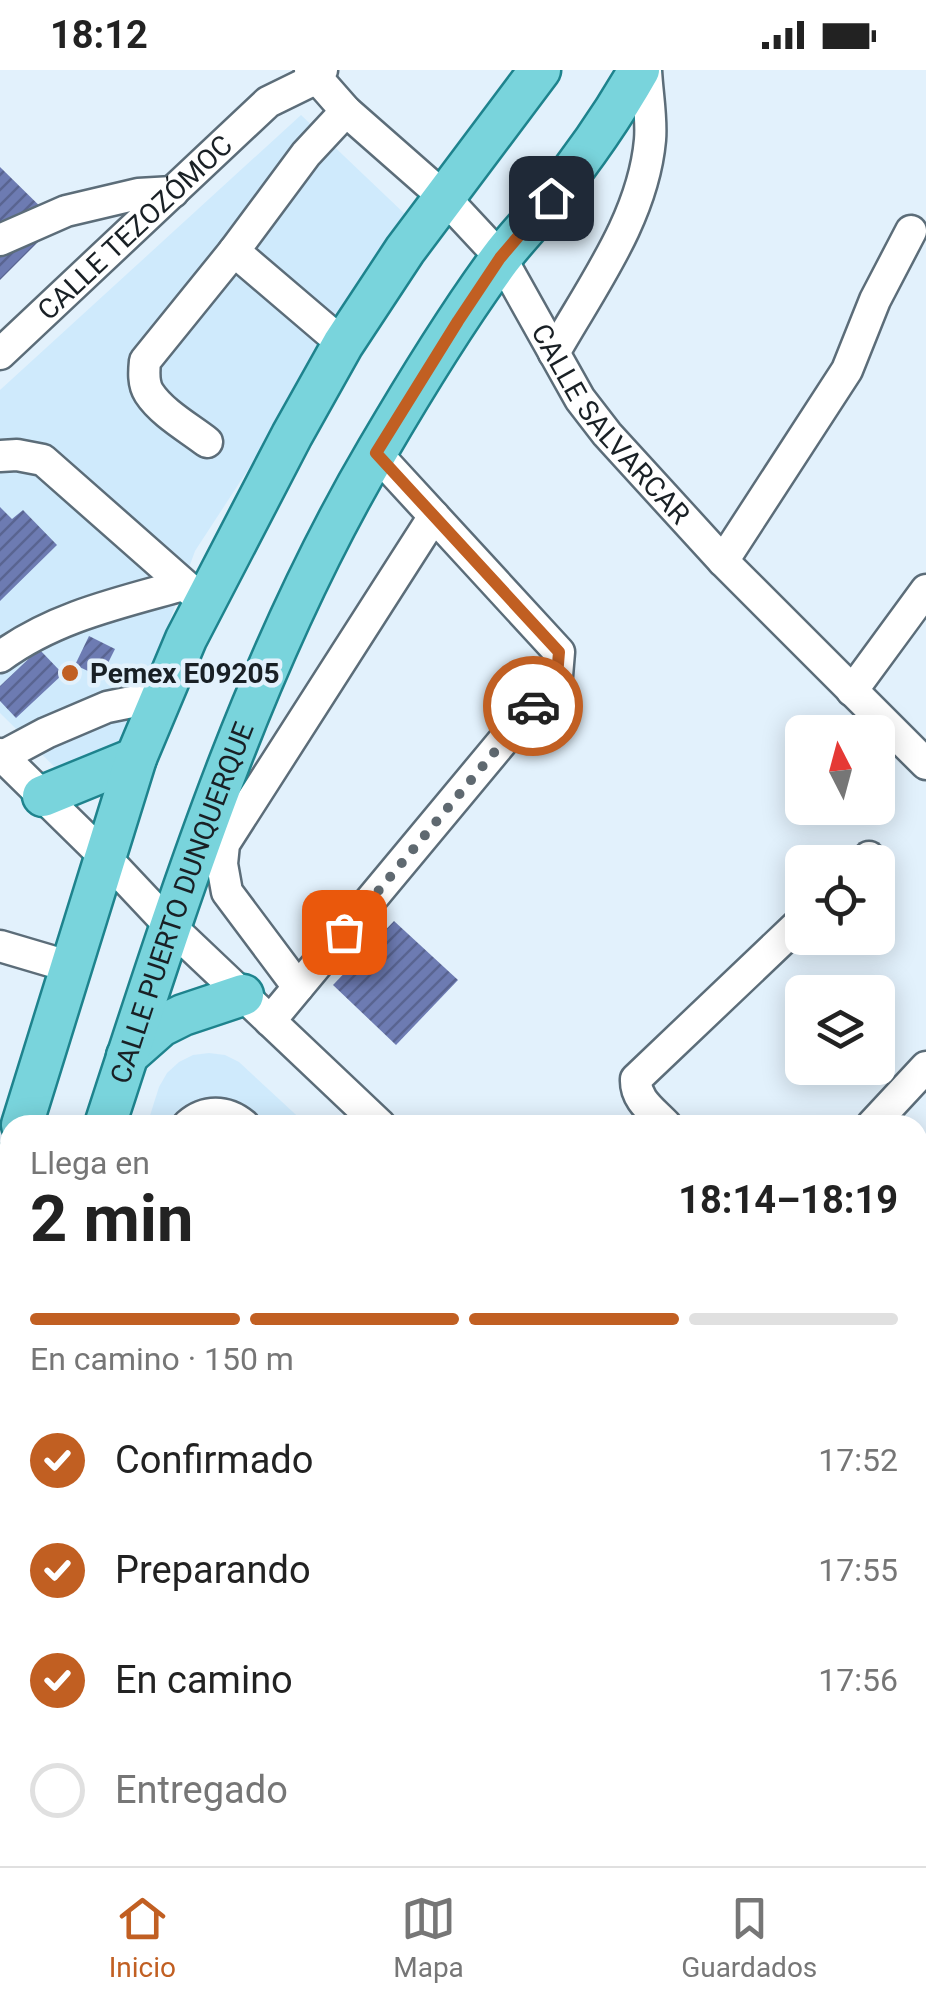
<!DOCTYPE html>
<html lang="es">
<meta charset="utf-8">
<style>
body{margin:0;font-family:Roboto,sans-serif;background:#f6f6f6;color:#222;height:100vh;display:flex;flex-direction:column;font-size:38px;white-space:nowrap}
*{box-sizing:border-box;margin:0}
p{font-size:32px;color:#767676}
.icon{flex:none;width:55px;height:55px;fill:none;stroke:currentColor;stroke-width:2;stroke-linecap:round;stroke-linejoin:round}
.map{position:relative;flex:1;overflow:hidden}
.side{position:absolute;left:0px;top:1045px;width:928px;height:752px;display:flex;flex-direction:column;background:#fff;border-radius:30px 30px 0 0;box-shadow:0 5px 25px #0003}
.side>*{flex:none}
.needle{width:65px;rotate:354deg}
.controls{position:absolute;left:785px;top:645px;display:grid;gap:20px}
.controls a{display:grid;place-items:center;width:110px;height:110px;border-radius:15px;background:#fff;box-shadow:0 5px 25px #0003;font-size:50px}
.pin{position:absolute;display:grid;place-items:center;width:85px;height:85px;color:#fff;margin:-42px;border-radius:20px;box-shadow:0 5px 15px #0006}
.courier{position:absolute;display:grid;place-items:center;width:100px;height:100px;margin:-50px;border:8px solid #c15f22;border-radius:50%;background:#fff;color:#222;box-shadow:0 2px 12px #0007}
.head em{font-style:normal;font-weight:700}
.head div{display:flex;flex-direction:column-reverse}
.head{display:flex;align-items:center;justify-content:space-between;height:170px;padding:0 30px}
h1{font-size:65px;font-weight:700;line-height:75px}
.bar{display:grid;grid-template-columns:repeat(4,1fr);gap:15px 10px;align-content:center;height:120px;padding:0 30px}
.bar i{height:12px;border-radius:8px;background:#e0e0e0}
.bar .on{background:#c15f22}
.bar p{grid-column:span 4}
ol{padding:0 30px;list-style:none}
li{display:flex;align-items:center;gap:30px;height:110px}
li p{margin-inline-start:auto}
li .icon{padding:10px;border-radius:50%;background:#c15f22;color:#fff;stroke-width:4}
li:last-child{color:#767676}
li i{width:55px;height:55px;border:5px solid #e0e0e0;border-radius:50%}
.status{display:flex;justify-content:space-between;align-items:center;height:70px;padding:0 50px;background:#fff;direction:ltr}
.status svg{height:28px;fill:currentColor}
.tabs{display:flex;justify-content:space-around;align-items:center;height:140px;border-top:2px solid #e0e0e0;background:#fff;font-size:28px;color:#767676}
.tabs a{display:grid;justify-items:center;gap:5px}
.tabs .on{color:#c15f22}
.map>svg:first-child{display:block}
.built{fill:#cfeafc}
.building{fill:url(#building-hatch)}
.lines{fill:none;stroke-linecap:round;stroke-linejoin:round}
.minor-casing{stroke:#5c6d79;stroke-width:35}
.major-casing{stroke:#1e838d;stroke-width:45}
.minor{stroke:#fff;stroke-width:30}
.major{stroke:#79d4dc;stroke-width:40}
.done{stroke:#5f6970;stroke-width:10;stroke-dasharray:0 18}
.route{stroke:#c15f22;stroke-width:12}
.poi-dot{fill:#c15f22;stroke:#e2f1fc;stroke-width:4}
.labels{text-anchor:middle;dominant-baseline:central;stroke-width:9;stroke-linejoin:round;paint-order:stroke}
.street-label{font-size:28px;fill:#192025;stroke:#e2f1fc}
.poi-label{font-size:28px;font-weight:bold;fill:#192025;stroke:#e2f1fc;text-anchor:start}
</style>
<div class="status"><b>18:12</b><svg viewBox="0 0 49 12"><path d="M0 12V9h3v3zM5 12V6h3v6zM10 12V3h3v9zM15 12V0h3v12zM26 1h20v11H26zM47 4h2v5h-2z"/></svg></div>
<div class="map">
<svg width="926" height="1796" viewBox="0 0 926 1796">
<defs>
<pattern id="building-hatch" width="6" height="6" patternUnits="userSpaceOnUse" patternTransform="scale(2.5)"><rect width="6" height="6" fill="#6d7bb2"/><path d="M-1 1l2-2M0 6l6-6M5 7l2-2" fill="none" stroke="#596491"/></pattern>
</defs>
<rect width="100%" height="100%" fill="#e2f1fc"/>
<g class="built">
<path d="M301 45 408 147 294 329 195 481 114 704 79 721 0 643V320Z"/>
<path d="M209 983 225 985 239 992 307 1055H147L159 1017 167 1003 179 992 193 985Z"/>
<path d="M10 1486V1788H582L580 1796H0V1517Z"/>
</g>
<g class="building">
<path d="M0 97 57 153 0 210Z"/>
<path d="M0 437 12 449 23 440 57 475 0 531Z"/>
<path d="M89 566 115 579 101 607 75 595Z"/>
<path d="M39 579 63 604 16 648 0 631V616Z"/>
<path d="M394 851 458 910 396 975 333 915Z"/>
</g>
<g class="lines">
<defs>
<g id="minor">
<path id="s1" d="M310 0 346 41 445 128 501 188 580 329 607 364 723 491 926 694"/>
<path d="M0 170 66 141 138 124 173 122"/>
<path d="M234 181 306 84 346 41"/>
<path d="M554 283C592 216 643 148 650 70 652 48 647 23 646 0"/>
<path id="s2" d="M0 284 268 32 317 8 322 0"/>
<path d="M207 372C189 358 162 343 149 323 143 314 144 301 145 291L234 181 343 274"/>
<path d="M0 386 17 385 43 390 204 532"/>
<path d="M723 491 847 300 875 230 911 161"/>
<path d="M0 587C54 547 119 533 183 515"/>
<path d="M852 621 926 520"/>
<path d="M0 684 106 788 170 856 380 1055"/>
<path d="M3 686 46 663 107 637 161 626"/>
<path d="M864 792 869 787"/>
<path d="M0 876 71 897"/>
<path d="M298 917 227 822 222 794 224 774 434 446"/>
<path d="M270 951 557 606 559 582 376 383"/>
<path d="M188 1055C205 1040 226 1040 244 1055"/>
<path d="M666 1055C653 1041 635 1030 636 1009L802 851"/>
<path d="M872 1055 926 997"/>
<path d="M918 1289 926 1284"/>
<path d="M918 1479 926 1470"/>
<path d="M918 1559 926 1566"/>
<path d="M44 1796 46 1788"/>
<path d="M611 1796 615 1788"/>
</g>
<g id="major">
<path d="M43 726 136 688"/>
<path d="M127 986 161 956 183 945 243 925"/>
<path d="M22 1055 136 688 186 569 292 365 343 274 405 180 540 0"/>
<path id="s3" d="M105 1055C180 825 253 591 377 381 415 316 455 250 500 189 515 169 533 151 549 131 582 90 613 46 639 0"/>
<path d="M0 1124 10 1093"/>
<path d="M0 1411 10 1380"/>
</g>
</defs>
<use href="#minor" class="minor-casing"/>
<use href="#major" class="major-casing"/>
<use href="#minor" class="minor"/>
<use href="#major" class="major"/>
</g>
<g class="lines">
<path class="done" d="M344 862 533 636"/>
<path class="route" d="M533 636 557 606 559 582 376 383 458 251 500 188 551 128"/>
</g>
<circle class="poi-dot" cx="70" cy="603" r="10"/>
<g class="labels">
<g class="street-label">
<text stroke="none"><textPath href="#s2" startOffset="185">CALLE TEZOZÓMOC</textPath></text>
<text stroke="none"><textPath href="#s1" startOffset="468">CALLE SALVARCAR</textPath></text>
<text stroke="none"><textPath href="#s3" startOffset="235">CALLE PUERTO DUNQUERQUE</textPath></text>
</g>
<g class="poi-label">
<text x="90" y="603">Pemex E09205</text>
</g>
</g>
</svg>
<div class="controls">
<a><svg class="needle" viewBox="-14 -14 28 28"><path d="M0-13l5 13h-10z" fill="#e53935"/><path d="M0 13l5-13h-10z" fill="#767676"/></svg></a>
<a><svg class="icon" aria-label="locate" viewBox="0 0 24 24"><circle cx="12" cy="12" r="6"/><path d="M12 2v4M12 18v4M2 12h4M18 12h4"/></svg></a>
<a><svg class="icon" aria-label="layers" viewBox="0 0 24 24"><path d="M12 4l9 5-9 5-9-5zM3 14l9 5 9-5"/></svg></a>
</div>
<div class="pin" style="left:344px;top:862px;background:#ea580c"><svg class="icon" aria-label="bag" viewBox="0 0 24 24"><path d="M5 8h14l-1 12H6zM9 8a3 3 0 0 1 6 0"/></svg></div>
<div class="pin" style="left:551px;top:128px;background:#1f2937"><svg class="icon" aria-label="home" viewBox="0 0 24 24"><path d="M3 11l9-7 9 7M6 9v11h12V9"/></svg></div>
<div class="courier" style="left:533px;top:636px"><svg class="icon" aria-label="car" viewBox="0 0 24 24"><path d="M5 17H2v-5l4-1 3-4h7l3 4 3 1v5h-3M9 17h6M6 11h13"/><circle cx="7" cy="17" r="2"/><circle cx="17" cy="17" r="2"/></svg></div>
<section class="side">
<div class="head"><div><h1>2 min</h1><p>Llega en</p></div><em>18:14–18:19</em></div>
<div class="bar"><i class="on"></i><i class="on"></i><i class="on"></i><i></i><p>En camino · 150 m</p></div>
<ol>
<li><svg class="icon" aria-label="check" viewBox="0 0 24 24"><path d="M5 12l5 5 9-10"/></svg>Confirmado<p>17:52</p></li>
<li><svg class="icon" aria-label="check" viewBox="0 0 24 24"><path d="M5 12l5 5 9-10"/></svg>Preparando<p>17:55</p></li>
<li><svg class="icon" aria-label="check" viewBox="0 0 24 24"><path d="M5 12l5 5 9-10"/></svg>En camino<p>17:56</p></li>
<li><i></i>Entregado</li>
</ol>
</section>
</div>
<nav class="tabs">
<a class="on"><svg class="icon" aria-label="home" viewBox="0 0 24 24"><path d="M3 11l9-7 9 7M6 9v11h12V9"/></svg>Inicio</a>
<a><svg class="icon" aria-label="map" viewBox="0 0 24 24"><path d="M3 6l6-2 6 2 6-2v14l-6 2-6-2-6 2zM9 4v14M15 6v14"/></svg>Mapa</a>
<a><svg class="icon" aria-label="saved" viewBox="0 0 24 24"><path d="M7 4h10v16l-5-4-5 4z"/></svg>Guardados</a>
</nav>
